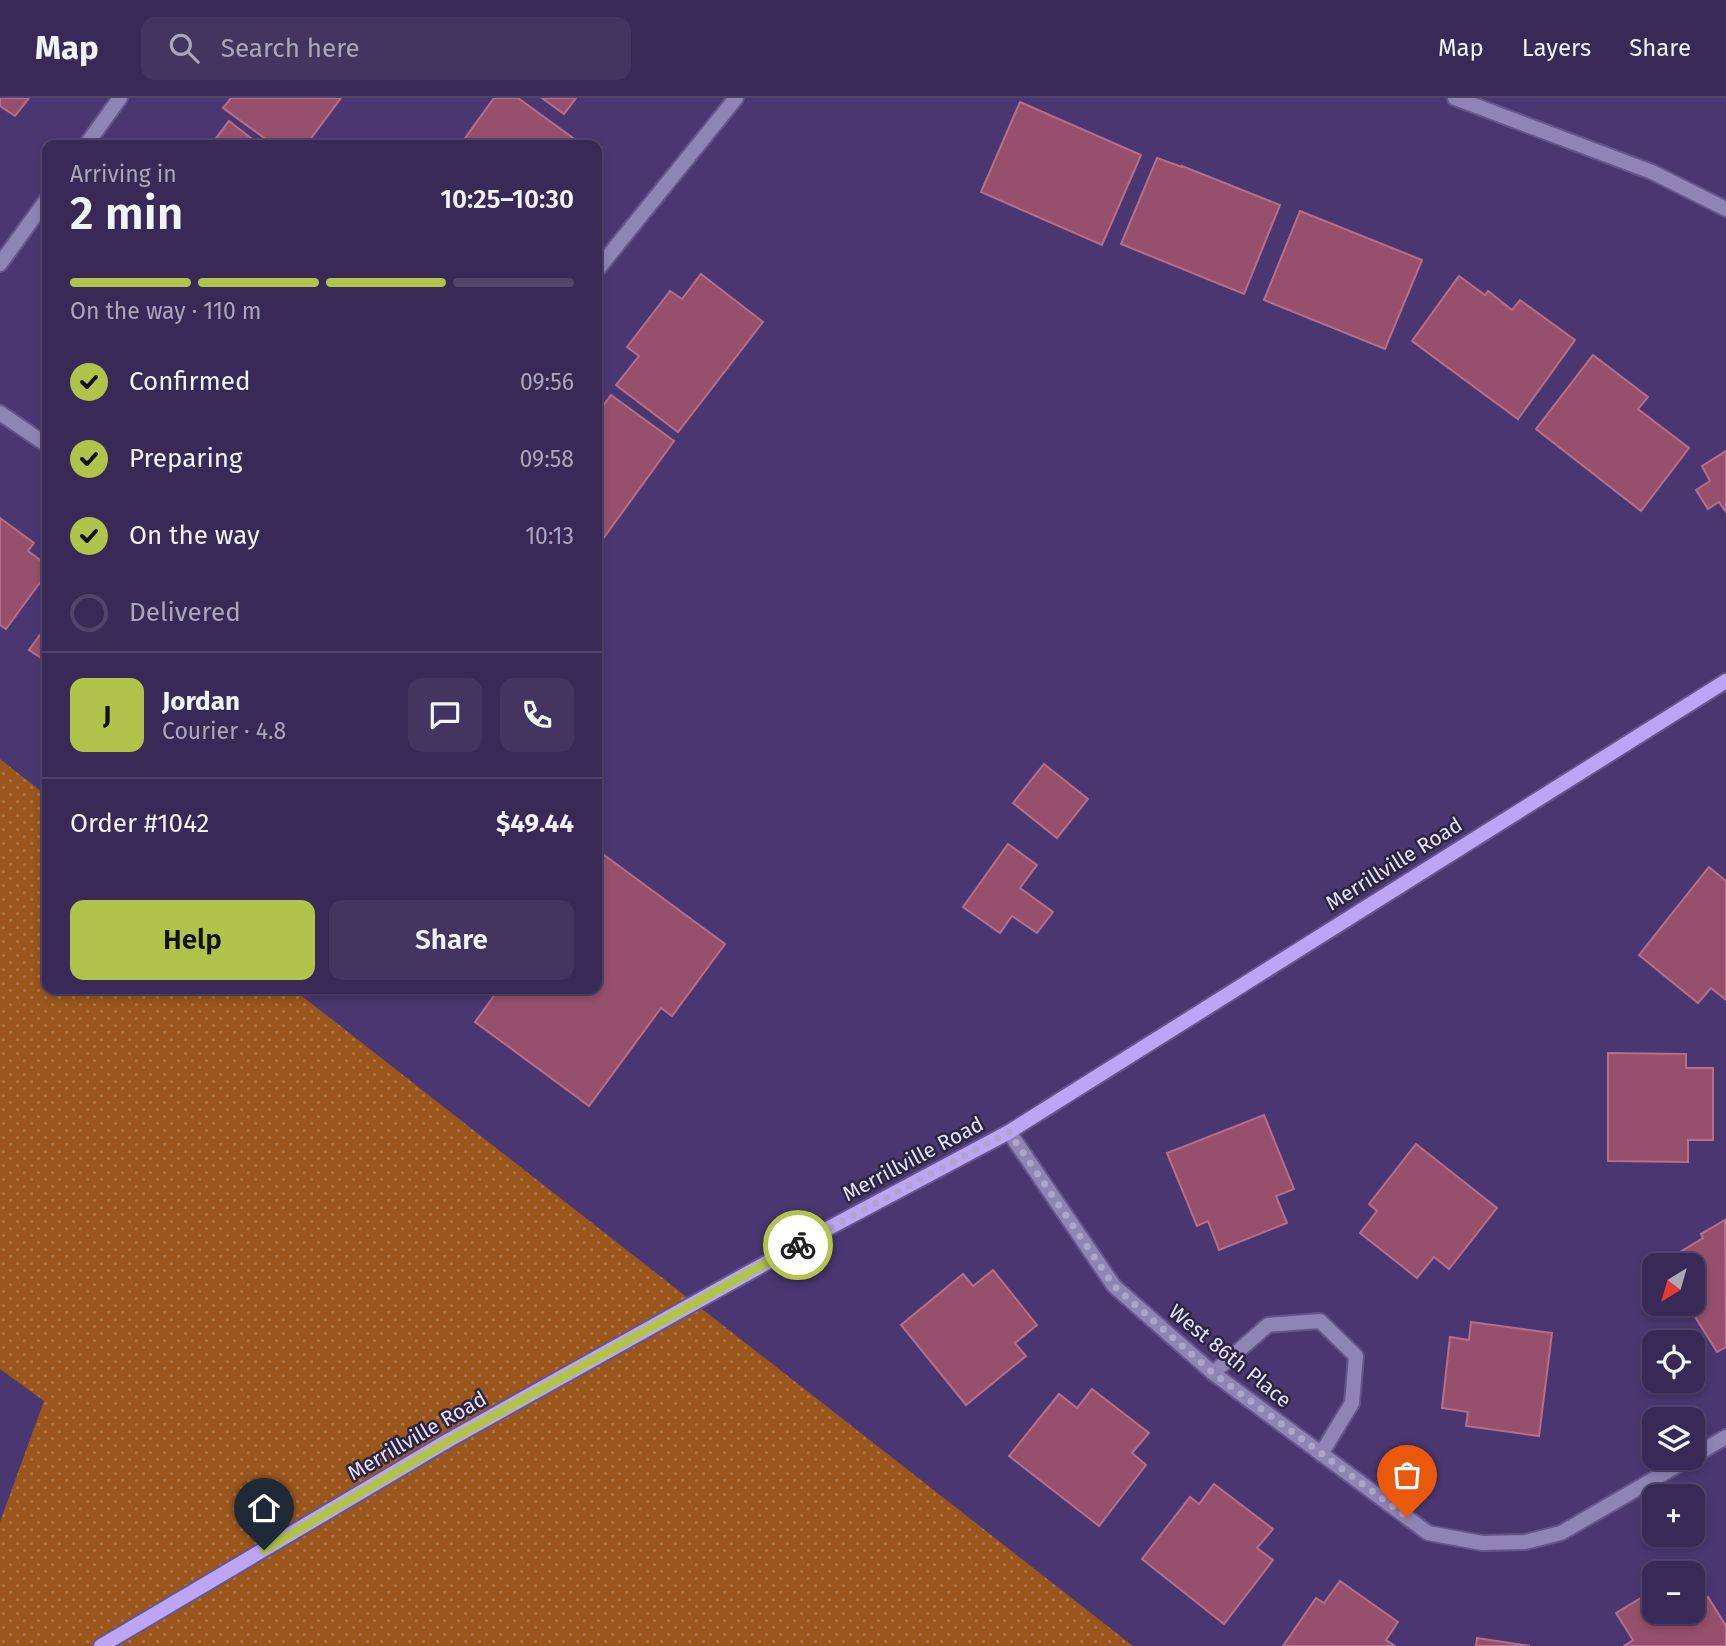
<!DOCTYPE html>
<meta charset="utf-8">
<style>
body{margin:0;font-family:"Fira Sans",sans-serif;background:#433560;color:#f1f3f6;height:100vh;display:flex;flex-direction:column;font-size:26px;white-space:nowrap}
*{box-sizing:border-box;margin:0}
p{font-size:23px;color:#aba6b9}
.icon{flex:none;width:38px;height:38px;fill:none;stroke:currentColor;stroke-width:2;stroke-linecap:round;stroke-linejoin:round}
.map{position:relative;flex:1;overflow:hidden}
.sheet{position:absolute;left:42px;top:42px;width:560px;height:854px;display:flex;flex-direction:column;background:#382956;border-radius:14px;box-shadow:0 4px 10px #0003,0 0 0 2px #52456c}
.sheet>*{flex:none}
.needle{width:46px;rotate:217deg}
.tools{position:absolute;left:1642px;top:1155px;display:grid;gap:14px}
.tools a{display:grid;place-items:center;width:63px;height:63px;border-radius:14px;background:#382956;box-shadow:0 4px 10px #0003,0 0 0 2px #52456c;font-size:35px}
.pin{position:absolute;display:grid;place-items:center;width:60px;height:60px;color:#fff;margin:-72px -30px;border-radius:50% 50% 50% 0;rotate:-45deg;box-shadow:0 0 7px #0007}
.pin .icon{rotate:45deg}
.courier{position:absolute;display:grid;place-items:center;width:70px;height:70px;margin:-35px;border:5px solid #b2c34b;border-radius:50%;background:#fff;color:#222;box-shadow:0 2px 9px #0007}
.head em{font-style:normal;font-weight:600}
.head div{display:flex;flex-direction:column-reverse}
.head{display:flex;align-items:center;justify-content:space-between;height:119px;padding:0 28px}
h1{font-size:46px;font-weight:600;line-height:52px}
.bar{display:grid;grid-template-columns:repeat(4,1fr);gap:10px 7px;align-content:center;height:84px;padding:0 28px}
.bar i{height:9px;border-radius:5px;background:#52456c}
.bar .on{background:#b2c34b}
.bar p{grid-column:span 4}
.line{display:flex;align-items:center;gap:18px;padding:0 28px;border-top:2px solid #52456c}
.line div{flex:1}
.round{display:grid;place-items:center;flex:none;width:74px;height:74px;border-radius:14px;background:#433560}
ol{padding:0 28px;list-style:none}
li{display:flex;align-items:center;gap:21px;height:77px}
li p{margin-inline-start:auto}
li .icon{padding:7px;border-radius:50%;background:#b2c34b;color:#111;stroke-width:4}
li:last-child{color:#aba6b9}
li i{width:38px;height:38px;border:4px solid #52456c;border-radius:50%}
.cta{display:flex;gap:14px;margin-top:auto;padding:14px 28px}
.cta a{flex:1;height:80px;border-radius:14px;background:#b2c34b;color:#111;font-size:28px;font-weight:600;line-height:80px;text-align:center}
.cta a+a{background:#433560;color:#f1f3f6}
header{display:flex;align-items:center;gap:42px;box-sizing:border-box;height:98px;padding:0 35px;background:#382956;border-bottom:2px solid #52456c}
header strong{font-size:33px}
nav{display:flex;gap:38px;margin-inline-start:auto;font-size:24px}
.search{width:490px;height:63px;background:#433560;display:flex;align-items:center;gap:18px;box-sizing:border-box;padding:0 24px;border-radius:14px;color:#aba6b9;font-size:26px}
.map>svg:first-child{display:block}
.grass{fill:url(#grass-dots)}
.building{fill:#96506b;stroke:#b76e89;stroke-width:2}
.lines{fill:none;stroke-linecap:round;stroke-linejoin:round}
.lane-casing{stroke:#66558b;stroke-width:18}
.street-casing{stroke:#66558b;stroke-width:18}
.secondary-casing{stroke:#66558b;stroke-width:18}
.lane{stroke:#9083b5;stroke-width:14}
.street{stroke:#9083b5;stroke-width:14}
.secondary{stroke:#bba5f4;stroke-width:14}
.done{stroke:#afa5cc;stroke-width:7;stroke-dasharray:0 12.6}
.route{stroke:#b2c34b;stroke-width:9}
.labels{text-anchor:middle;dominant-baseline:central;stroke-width:5;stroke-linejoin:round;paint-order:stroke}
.street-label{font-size:21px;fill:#e6e0fc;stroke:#2d2540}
</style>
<header>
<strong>Map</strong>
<div class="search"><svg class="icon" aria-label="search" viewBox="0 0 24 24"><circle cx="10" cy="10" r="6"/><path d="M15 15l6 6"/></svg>Search here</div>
<nav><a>Map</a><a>Layers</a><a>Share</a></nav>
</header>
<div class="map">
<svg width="1726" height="1548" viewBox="0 0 1726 1548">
<defs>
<pattern id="grass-dots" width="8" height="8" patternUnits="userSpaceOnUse" patternTransform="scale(1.75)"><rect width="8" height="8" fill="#9a561b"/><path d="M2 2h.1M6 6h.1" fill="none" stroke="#ad7648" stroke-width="1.8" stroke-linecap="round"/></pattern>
</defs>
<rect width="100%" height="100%" fill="#4a3772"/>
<path class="grass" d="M0 661 47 698V891H293L1133 1548H0V1424L44 1303 0 1271Z"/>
<g class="building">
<path d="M0 0H29L15 18 0 8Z"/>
<path d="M231 0H341L306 47H274L223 10Z"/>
<path d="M494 0H518L573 40 567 47H460Z"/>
<path d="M542 0H576L564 16Z"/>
<path d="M1020 4 1141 57 1102 147 981 94Z"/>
<path d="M229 23 260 47H211Z"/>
<path d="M1157 60 1182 69V68L1280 107 1244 196 1121 146Z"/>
<path d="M1300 113 1422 162 1385 251 1264 202Z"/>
<path d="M701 176 763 224 678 334 616 287 639 258 627 249 670 193 682 201Z"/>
<path d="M1459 178 1485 197 1488 193 1512 212 1520 202 1575 242 1518 321 1412 243Z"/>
<path d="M1593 257 1648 299 1638 311 1689 350 1641 413 1536 331Z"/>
<path d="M611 297 674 343 600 445 597 443V316Z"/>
<path d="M1726 353V414L1719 404 1708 411 1696 392 1710 383 1702 368Z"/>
<path d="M0 420 34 445 28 453 47 467V475L6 531 0 527Z"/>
<path d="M47 527V564L29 552Z"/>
<path d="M1044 666 1088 701 1057 740 1013 705Z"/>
<path d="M1008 746 1037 767 1020 790 1053 814 1037 835 1012 818 1000 835 963 809Z"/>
<path d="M600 754 725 846 672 918 661 910 589 1008 475 924 499 891H597V759Z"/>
<path d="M1709 769 1726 783V902L1711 890 1698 905 1639 857Z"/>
<path d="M1608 955 1686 956V970H1713V1042H1688V1064L1608 1063Z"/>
<path d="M1264 1017 1294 1091 1276 1098 1287 1125 1219 1152 1208 1123 1197 1128 1167 1055Z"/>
<path d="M1416 1046 1497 1110 1449 1171 1434 1159 1417 1180 1360 1135 1377 1113 1369 1106Z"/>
<path d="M1725 1122 1726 1249 1717 1254 1687 1206H1692V1167H1664L1662 1165 1703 1140 1701 1136Z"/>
<path d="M993 1172 1037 1227 1015 1245 1026 1258 966 1307 901 1227 963 1176 973 1188Z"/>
<path d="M1471 1224 1552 1235 1539 1338 1466 1328 1468 1314 1442 1310 1450 1239 1469 1242Z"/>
<path d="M1092 1291 1149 1335 1132 1355 1146 1367 1099 1428 1009 1358 1059 1296 1077 1310Z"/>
<path d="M1214 1386 1273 1431 1257 1450 1273 1462 1224 1526 1142 1461 1190 1399 1199 1406Z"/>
<path d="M1340 1483 1398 1524 1386 1542 1395 1548H1283L1316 1500 1324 1505Z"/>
<path d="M1654 1492V1514H1692V1501L1696 1507 1708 1499 1726 1528V1548H1624L1633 1542 1616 1515Z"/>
<path d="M1477 1540 1530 1548H1476Z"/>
</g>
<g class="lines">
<defs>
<path id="lane" d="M1213 1275 1268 1227 1320 1223 1356 1258 1352 1305 1321 1356"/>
<g id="street">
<path d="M1455 0 1652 74 1726 111"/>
<path d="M86 47 120 0"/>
<path d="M0 166 47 101"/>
<path d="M597 172 736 0"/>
<path d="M0 315 47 347"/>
<path d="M1009 1034 1114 1188 1213 1275 1428 1435 1482 1445 1525 1444 1561 1435 1690 1360"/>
<path d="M1692 1359 1726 1339"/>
</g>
<path id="secondary" d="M101 1548 449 1342 827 1131 1009 1034 1726 583"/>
</defs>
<use href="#lane" class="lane-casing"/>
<use href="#street" class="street-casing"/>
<use href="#secondary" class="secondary-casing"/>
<use href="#lane" class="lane"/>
<use href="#street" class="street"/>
<use href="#secondary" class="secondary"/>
</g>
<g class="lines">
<path class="done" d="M798 1147 1009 1034 1114 1188 1213 1275 1407 1419"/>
<path class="route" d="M264 1452 450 1342 798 1147"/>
</g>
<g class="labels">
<g class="street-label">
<text transform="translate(1394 766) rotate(-32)">Merrillville Road</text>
<text transform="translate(913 1061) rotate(-28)">Merrillville Road</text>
<text transform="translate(1230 1258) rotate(39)">West 86th Place</text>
<text transform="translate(417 1338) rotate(-30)">Merrillville Road</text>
</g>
</g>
</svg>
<div class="tools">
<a><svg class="needle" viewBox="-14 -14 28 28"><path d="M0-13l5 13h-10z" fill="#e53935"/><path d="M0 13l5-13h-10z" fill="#aba6b9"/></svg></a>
<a><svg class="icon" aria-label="locate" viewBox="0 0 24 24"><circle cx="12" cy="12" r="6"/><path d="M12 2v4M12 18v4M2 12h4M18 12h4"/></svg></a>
<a><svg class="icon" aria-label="layers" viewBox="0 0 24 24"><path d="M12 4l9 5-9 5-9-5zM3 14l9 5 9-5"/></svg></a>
<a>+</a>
<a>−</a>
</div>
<div class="pin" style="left:1407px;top:1419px;background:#ea580c"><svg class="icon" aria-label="bag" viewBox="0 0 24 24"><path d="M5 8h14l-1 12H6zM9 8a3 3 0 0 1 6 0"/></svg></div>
<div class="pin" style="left:264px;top:1452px;background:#1f2937"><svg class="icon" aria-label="home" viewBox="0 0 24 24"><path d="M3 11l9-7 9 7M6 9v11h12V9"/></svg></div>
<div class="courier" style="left:798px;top:1147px"><svg class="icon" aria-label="bike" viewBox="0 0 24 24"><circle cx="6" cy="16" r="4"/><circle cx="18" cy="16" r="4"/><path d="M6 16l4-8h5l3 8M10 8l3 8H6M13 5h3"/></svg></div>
<section class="sheet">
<div class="head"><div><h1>2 min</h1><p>Arriving in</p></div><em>10:25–10:30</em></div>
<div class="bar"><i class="on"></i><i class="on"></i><i class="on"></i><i></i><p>On the way · 110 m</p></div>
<ol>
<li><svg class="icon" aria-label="check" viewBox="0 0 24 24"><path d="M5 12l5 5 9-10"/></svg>Confirmed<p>09:56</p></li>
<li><svg class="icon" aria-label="check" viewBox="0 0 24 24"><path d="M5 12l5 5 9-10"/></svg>Preparing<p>09:58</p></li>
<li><svg class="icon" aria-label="check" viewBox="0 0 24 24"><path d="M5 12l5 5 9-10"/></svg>On the way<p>10:13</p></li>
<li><i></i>Delivered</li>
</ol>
<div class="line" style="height:126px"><b class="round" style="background:#b2c34b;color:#111">J</b><div><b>Jordan</b><p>Courier · 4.8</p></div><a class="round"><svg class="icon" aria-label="chat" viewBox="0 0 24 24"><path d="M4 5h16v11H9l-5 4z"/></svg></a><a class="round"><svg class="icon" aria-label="phone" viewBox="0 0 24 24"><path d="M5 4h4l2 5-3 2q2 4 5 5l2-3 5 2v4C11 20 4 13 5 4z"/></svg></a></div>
<div class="line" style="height:91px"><div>Order #1042</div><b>$49.44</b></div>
<div class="cta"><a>Help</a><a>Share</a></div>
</section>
</div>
